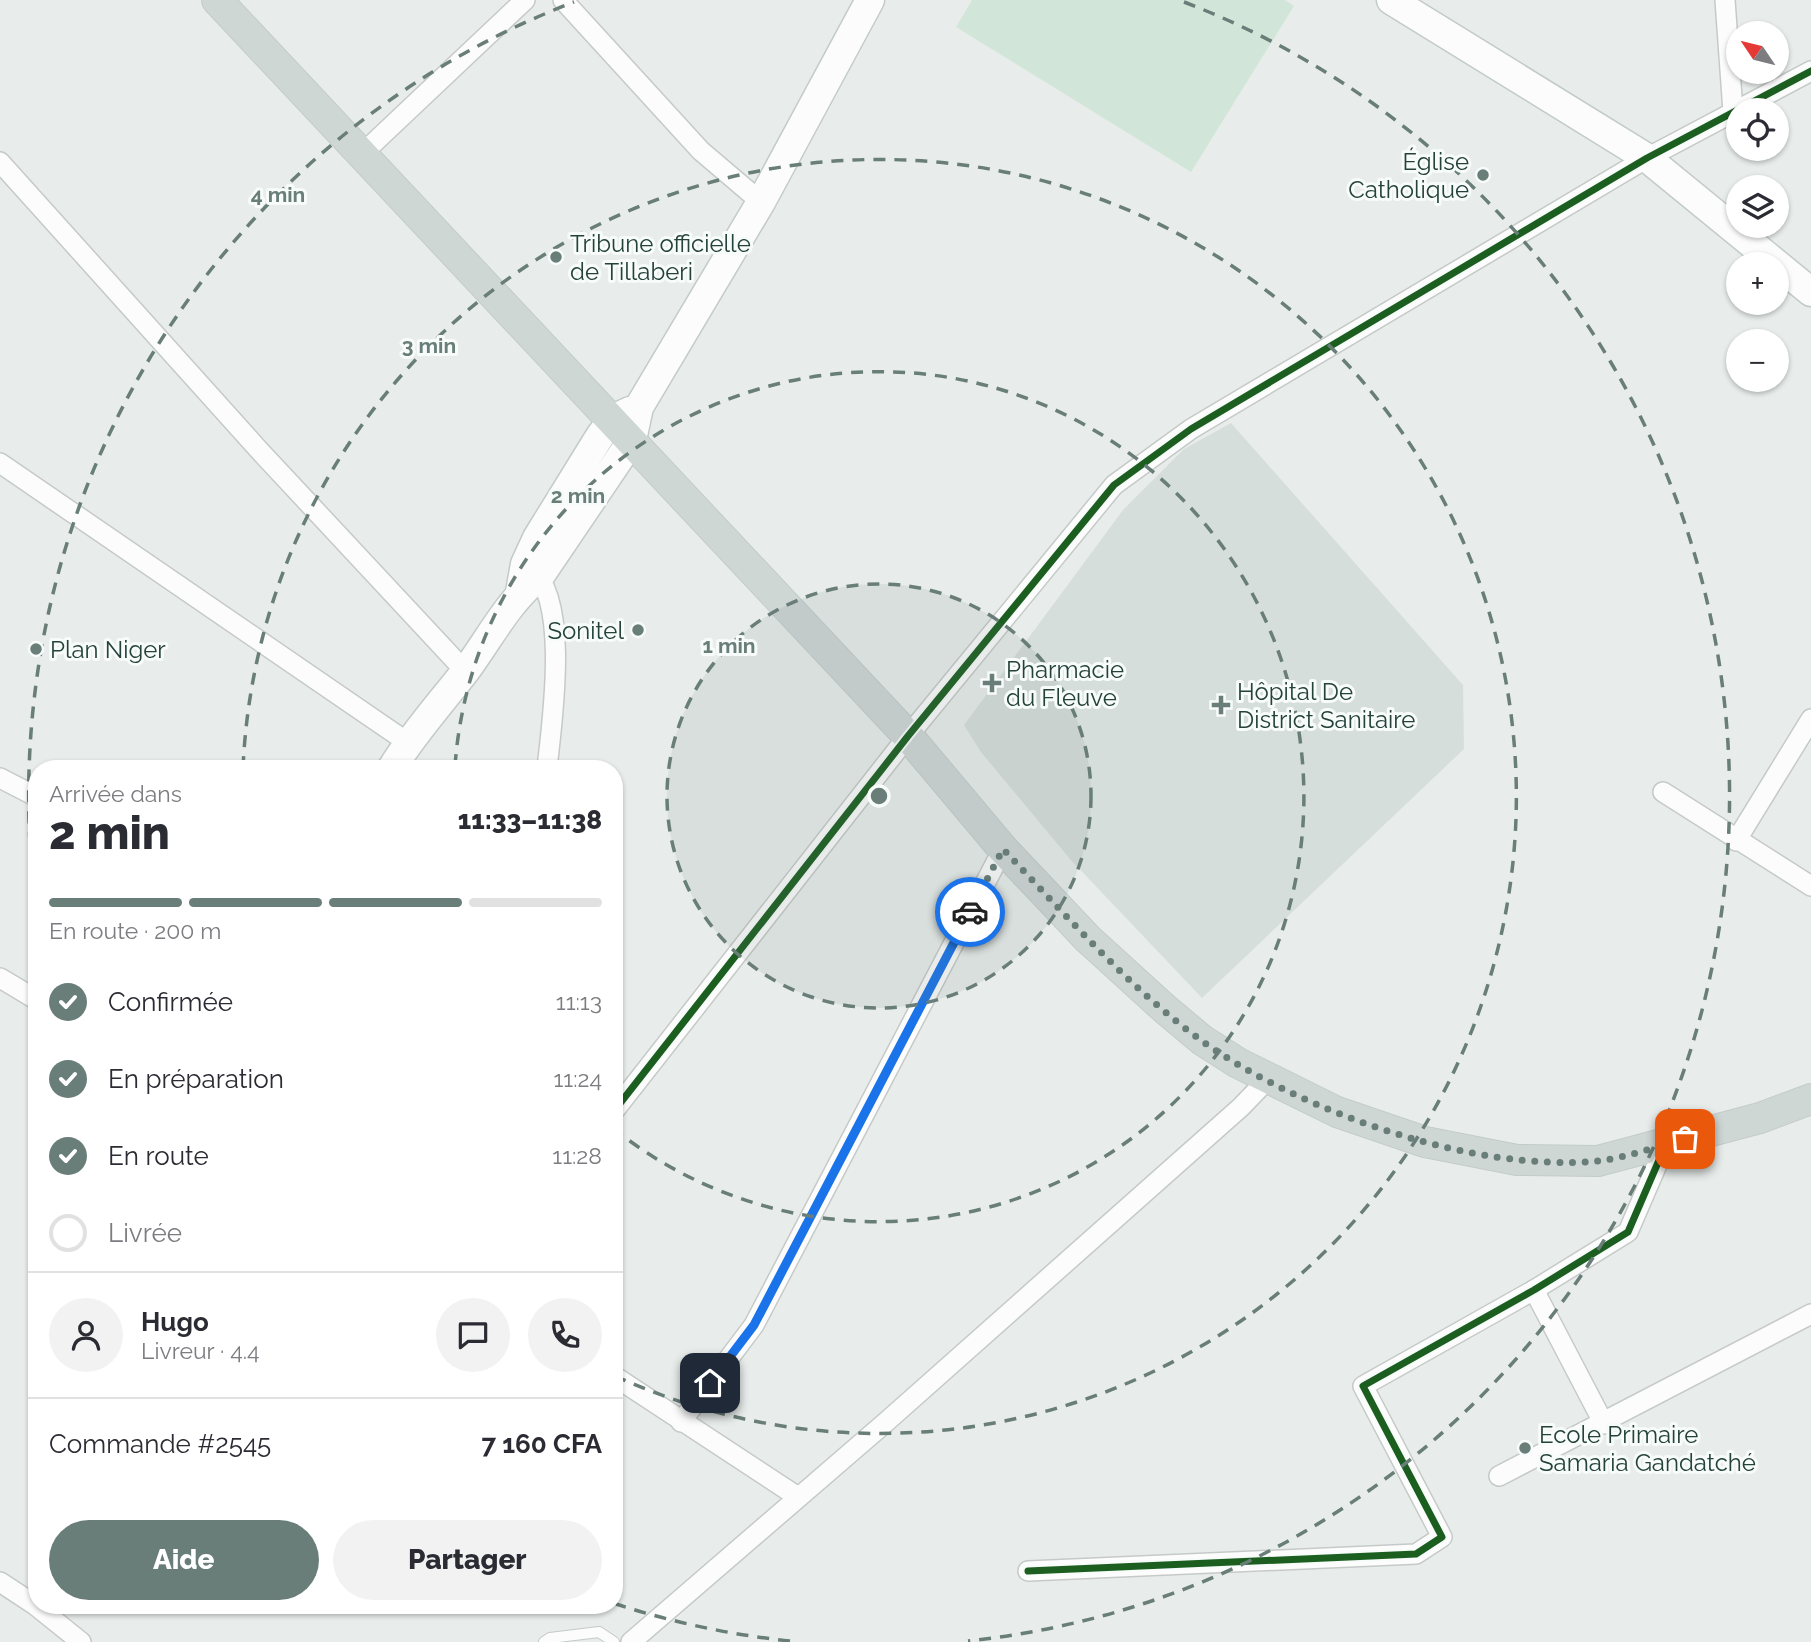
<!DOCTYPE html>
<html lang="fr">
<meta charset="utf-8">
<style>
body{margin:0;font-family:Raleway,sans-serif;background:#f2f2f3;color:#2b2b33;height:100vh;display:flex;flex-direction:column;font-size:26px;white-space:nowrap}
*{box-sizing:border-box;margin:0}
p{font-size:23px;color:#7c7c81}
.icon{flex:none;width:38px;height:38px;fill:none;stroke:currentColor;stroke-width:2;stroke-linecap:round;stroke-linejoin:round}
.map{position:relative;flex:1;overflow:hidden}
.sheet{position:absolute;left:28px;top:760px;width:595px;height:854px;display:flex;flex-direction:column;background:#fff;border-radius:28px;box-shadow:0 2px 5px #0004}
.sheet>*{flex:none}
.needle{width:46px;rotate:305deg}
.tools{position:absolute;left:1726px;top:21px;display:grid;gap:14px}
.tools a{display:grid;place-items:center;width:63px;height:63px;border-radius:50%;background:#fff;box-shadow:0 2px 5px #0004;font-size:35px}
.pin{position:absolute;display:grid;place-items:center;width:60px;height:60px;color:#fff;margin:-30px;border-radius:14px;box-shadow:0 4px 10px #0006}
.courier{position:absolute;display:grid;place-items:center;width:70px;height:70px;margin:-35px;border:5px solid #1a73e8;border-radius:50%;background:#fff;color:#222;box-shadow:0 2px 9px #0007}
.head em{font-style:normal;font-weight:800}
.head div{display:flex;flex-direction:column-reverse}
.head{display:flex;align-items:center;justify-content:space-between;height:119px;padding:0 21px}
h1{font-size:46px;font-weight:800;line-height:52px}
.bar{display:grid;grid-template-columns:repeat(4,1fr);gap:10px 7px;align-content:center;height:84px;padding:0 21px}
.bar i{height:9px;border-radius:5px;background:#e1e1e2}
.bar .on{background:#697e78}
.bar p{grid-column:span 4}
.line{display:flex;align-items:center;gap:18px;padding:0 21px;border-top:2px solid #e1e1e2}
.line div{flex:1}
.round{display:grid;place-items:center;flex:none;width:74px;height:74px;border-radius:37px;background:#f2f2f3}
ol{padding:0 21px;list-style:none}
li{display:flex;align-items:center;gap:21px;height:77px}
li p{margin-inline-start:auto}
li .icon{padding:7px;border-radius:50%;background:#697e78;color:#fff;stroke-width:4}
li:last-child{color:#7c7c81}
li i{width:38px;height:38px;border:4px solid #e1e1e2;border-radius:50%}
.primary-button{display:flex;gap:14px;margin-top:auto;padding:14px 21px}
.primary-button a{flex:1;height:80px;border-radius:42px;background:#697e78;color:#fff;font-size:28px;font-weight:800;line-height:80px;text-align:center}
.primary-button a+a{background:#f2f2f3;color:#2b2b33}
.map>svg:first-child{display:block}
.built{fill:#d6dedb}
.pitch{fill:#d1e6d8}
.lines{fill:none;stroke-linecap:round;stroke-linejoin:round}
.lane-casing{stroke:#c5cac8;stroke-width:12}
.street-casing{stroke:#c5cac8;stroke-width:22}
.secondary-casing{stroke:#c3cbc8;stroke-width:31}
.primary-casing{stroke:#c3ccc9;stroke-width:32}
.lane{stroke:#fcfcfc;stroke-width:10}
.street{stroke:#fcfcfc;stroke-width:19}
.secondary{stroke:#fcfcfc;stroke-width:28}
.primary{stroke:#cfd7d5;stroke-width:30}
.cycleway-casing{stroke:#f7fbf9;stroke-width:11}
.cycleway{stroke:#1b5e20;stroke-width:7}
.done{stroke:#697e78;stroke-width:7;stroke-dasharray:0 12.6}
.route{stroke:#1a73e8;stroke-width:9}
.ring{fill:none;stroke:#697e78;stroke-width:3.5;stroke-dasharray:12 9}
.poi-dot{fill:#697e78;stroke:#f7fbf9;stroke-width:2.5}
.labels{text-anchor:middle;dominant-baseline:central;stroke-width:6;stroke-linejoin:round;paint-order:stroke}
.poi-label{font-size:24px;fill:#24423a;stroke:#f7fbf9;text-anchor:start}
.centre{fill:#697e78;stroke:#f7fbf9;stroke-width:3.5}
.ring-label{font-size:21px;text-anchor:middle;font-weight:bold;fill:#697e78;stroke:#f7fbf9;stroke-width:6;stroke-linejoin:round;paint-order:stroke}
</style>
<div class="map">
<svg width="1811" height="1642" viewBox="0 0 1811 1642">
<rect width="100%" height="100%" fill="#e8edeb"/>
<path class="built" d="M1231 423 1463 685 1464 749 1202 998 1070 859 981 752 964 725 1123 510 1184 449Z"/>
<path class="pitch" d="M972 0H1285L1294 6 1191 172 956 27Z"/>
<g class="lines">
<defs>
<path id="lane" d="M544 1642 550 1638 599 1632 614 1642"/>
<g id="street">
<path d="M563 0 701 151 761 202"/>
<path d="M1725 0 1733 112"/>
<path d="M363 153 525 0"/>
<path d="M0 162 258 449 465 671"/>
<path d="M0 463 407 742"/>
<path d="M531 569C570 599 552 722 547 768"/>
<path d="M0 778 37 797"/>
<path d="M1663 792 1811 886"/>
<path d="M1736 841 1811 719"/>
<path d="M0 978 37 1000"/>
<path d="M614 1111 908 736 1114 485 1191 429 1647 158 1811 71"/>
<path d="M1534 1290 1604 1424"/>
<path d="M614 1376 798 1497"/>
<path d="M681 1422 754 1325 1003 849"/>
<path d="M1499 1476 1811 1314"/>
<path d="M1028 1571 1416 1554 1442 1537 1363 1386 1534 1290 1628 1232 1666 1144"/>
<path d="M0 1582 35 1605 81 1642"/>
<path d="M631 1642 886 1422 1241 1107 1267 1080"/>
</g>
<g id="secondary">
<path d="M1391 0 1647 158 1811 292"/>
<path d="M520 592 525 564 537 538 600 436 613 419 630 411"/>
<path d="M392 768C413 734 439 705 464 673 489 640 507 602 540 576L632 440 639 407 761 202 870 0"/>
</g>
<path id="primary" d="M217 0 908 736 1003 849 1088 939 1165 1009 1202 1040 1238 1063 1337 1112 1425 1142 1517 1160 1598 1161 1760 1118 1811 1099"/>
</defs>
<use href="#lane" class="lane-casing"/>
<use href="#street" class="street-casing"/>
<use href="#secondary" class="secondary-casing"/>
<use href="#primary" class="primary-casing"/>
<use href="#lane" class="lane"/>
<use href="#street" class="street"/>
<use href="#secondary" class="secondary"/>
<use href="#primary" class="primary"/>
<defs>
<g id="cycleway">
<path d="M614 1111 908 736 1114 485 1191 429 1647 158 1811 71"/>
<path d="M1028 1571 1416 1554 1442 1537 1363 1386 1534 1290 1628 1232 1666 1144"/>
</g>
</defs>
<use href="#cycleway" class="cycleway-casing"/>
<use href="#cycleway" class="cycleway"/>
</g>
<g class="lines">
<path class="done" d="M970 912 1003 849C1066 915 1128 987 1202 1041 1301 1112 1475 1173 1598 1161 1626 1158 1657 1146 1685 1139"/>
<path class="route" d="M710 1383 754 1325 970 912"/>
</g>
<circle cx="879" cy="796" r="212" fill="#697e78" fill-opacity=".12"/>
<g class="ring">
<circle cx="879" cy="796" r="212"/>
<path d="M455 766A425 425 0 1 1 614 1129"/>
<path d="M243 768A637 637 0 1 1 615 1376"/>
<path d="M790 1641A850 850 0 0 1 616 1604M36 907A850 850 0 0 1 574 2M1184 2A850 850 0 0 1 968 1641"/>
</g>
<g class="poi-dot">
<circle cx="1483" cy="175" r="7"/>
<circle cx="556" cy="257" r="7"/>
<circle cx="638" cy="630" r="7"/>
<circle cx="36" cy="649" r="7"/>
<path d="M988.5 672.5h7v7h7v7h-7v7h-7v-7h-7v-7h7z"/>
<path d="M1217.5 694.5h7v7h7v7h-7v7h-7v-7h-7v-7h7z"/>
<circle cx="1525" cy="1448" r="7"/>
</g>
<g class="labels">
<g class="poi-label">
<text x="1469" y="161" text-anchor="end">Église<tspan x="1469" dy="28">Catholique</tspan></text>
<text x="570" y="243">Tribune officielle<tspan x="570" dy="28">de Tillaberi</tspan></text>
<text x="624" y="630" text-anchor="end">Sonitel</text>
<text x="50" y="649">Plan Niger</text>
<text x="1006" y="669">Pharmacie<tspan x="1006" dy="28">du Fleuve</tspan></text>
<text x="1237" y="691">Hôpital De<tspan x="1237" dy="28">District Sanitaire</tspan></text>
<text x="1539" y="1434">Ecole Primaire<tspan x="1539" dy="28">Samaria Gandatché</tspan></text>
</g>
</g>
<circle cx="879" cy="796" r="10" class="centre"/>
<g class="ring-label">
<text x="278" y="202">4 min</text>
<text x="429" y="353">3 min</text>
<text x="578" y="503">2 min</text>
<text x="729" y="653">1 min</text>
</g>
</svg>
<div class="tools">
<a><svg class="needle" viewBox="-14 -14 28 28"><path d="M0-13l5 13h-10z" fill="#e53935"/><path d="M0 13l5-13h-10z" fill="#7c7c81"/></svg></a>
<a><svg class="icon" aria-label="locate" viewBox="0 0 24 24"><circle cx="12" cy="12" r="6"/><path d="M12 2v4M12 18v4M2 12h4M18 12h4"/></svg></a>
<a><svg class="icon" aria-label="layers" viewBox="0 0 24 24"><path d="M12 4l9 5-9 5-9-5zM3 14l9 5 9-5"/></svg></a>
<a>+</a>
<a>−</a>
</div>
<div class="pin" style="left:1685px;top:1139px;background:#ea580c"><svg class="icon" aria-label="bag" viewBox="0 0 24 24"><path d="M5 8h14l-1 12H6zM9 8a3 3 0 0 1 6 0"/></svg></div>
<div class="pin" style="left:710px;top:1383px;background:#1f2937"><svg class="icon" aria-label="home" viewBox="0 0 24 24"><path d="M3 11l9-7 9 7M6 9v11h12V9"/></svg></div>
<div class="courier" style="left:970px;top:912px"><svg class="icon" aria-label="car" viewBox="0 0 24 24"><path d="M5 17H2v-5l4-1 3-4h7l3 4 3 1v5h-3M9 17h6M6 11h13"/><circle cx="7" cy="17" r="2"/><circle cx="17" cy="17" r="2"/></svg></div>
<section class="sheet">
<div class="head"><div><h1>2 min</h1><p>Arrivée dans</p></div><em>11:33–11:38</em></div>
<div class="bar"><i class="on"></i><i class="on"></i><i class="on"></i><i></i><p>En route · 200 m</p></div>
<ol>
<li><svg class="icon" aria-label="check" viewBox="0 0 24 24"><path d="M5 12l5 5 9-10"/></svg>Confirmée<p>11:13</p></li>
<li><svg class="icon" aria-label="check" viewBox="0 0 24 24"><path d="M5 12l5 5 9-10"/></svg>En préparation<p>11:24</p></li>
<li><svg class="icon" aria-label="check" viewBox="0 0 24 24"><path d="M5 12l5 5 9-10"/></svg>En route<p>11:28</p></li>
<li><i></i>Livrée</li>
</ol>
<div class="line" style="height:126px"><a class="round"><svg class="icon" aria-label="person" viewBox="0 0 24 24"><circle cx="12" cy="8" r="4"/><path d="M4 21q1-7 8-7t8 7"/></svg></a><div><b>Hugo</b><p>Livreur · 4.4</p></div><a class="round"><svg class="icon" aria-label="chat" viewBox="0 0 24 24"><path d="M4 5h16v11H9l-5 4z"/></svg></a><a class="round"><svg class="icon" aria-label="phone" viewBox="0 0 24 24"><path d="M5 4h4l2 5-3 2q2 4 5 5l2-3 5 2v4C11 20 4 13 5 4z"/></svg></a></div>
<div class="line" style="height:91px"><div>Commande #2545</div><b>7 160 CFA</b></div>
<div class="primary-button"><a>Aide</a><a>Partager</a></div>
</section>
</div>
